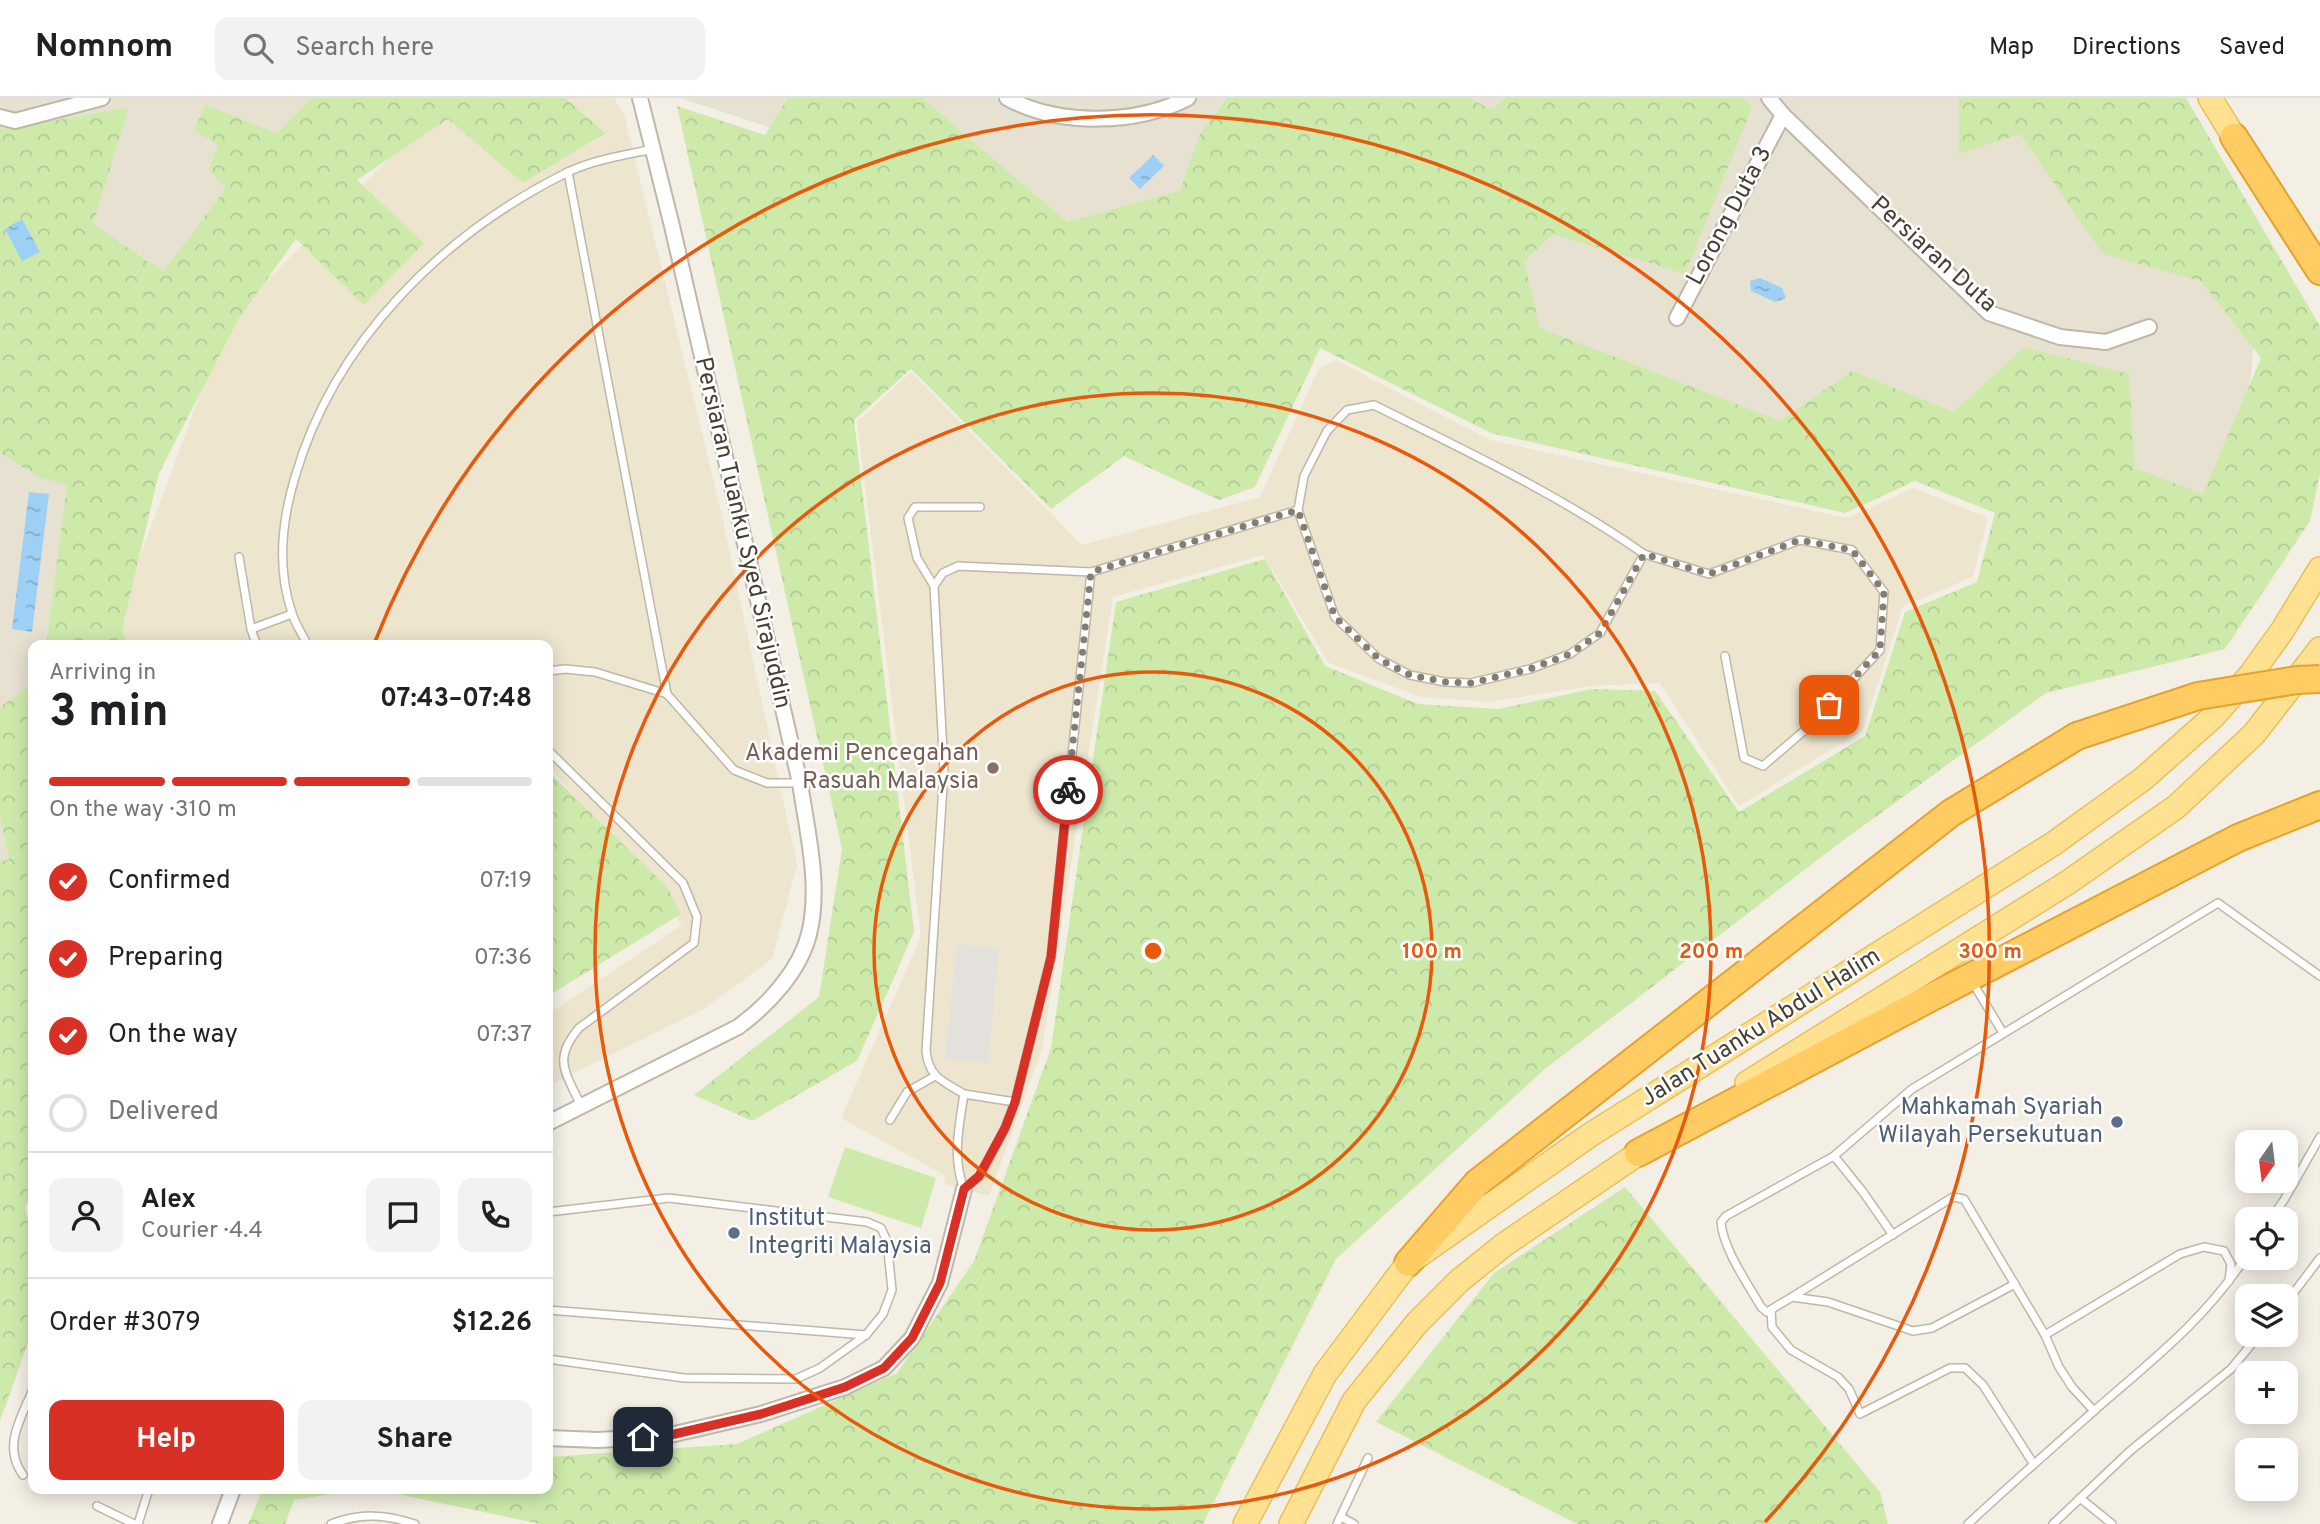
<!DOCTYPE html>
<meta charset="utf-8">
<style>
body{margin:0;font-family:Overpass,sans-serif;background:#f2f2f2;color:#202124;height:100vh;display:flex;flex-direction:column;font-size:26px;white-space:nowrap}
*{box-sizing:border-box;margin:0}
p{font-size:23px;color:#757577}
.icon{flex:none;width:38px;height:38px;fill:none;stroke:currentColor;stroke-width:2;stroke-linecap:round;stroke-linejoin:round}
.map{position:relative;flex:1;overflow:hidden}
.sheet{position:absolute;left:28px;top:542px;width:525px;height:854px;display:flex;flex-direction:column;background:#fff;border-radius:14px;box-shadow:0 4px 18px #0003}
.sheet>*{flex:none}
.needle{width:46px;rotate:194deg}
.controls{position:absolute;left:2235px;top:1032px;display:grid;gap:14px}
.controls a{display:grid;place-items:center;width:63px;height:63px;border-radius:14px;background:#fff;box-shadow:0 4px 18px #0003;font-size:35px}
.pin{position:absolute;display:grid;place-items:center;width:60px;height:60px;color:#fff;margin:-30px;border-radius:14px;box-shadow:0 4px 10px #0006}
.courier{position:absolute;display:grid;place-items:center;width:70px;height:70px;margin:-35px;border:5px solid #d93025;border-radius:50%;background:#fff;color:#222;box-shadow:0 2px 9px #0007}
.overview em{font-style:normal;font-weight:700}
.overview div{display:flex;flex-direction:column-reverse}
.overview{display:flex;align-items:center;justify-content:space-between;height:119px;padding:0 21px}
h1{font-size:46px;font-weight:700;line-height:52px}
.bar{display:grid;grid-template-columns:repeat(4,1fr);gap:10px 7px;align-content:center;height:84px;padding:0 21px}
.bar i{height:9px;border-radius:5px;background:#e0e0e0}
.bar .current{background:#d93025}
.bar p{grid-column:span 4}
.line{display:flex;align-items:center;gap:18px;padding:0 21px;border-top:2px solid #e0e0e0}
.line div{flex:1}
.round{display:grid;place-items:center;flex:none;width:74px;height:74px;border-radius:14px;background:#f2f2f2}
ol{padding:0 21px;list-style:none}
li{display:flex;align-items:center;gap:21px;height:77px}
li p{margin-inline-start:auto}
li .icon{padding:7px;border-radius:50%;background:#d93025;color:#fff;stroke-width:4}
li:last-child{color:#757577}
li i{width:38px;height:38px;border:4px solid #e0e0e0;border-radius:50%}
.action{display:flex;gap:14px;margin-top:auto;padding:14px 21px}
.action a{flex:1;height:80px;border-radius:14px;background:#d93025;color:#fff;font-size:28px;font-weight:700;line-height:80px;text-align:center}
.action a+a{background:#f2f2f2;color:#202124}
header{display:flex;align-items:center;gap:42px;box-sizing:border-box;height:98px;padding:0 35px;background:#fff;border-bottom:2px solid #e0e0e0}
header strong{font-size:33px}
nav{display:flex;gap:38px;margin-inline-start:auto;font-size:24px}
.search{width:490px;height:63px;background:#f2f2f2;display:flex;align-items:center;gap:18px;box-sizing:border-box;padding:0 24px;border-radius:14px;color:#757577;font-size:26px}
.map>svg:first-child{display:block}
.residential{fill:#e7e1d2}
.education{fill:#ede5ce}
.forest{fill:url(#forest-crowns)}
.garden{fill:#cdeaab}
.parking{fill:#e4e1dd}
.water{fill:url(#water-ripples)}
.lines{fill:none;stroke-linecap:round;stroke-linejoin:round}
.service-casing{stroke:#bfb7a7;stroke-width:10}
.minor-casing{stroke:#bfb7a7;stroke-width:18}
.primary-casing{stroke:#e9c05c;stroke-width:26}
.motorway-casing{stroke:#e5a22d;stroke-width:30}
.service{stroke:#fff;stroke-width:7}
.minor{stroke:#fff;stroke-width:14}
.primary{stroke:#ffe192;stroke-width:23}
.motorway{stroke:#ffcc64;stroke-width:26}
.motorway-bridge-casing{stroke:#e5a22d;stroke-width:30;stroke-linecap:butt}
.motorway-bridge{stroke:#ffcc64;stroke-width:26}
.done{stroke:#837d72;stroke-width:7;stroke-dasharray:0 12.6}
.route{stroke:#d93025;stroke-width:9}
.ring{fill:none;stroke:#e8590c;stroke-width:3.5}
.education-dot{fill:#8d6e63;stroke:#fff;stroke-width:2.5}
.service-dot{fill:#5c6f8a;stroke:#fff;stroke-width:2.5}
.labels{text-anchor:middle;dominant-baseline:central;stroke-width:5;stroke-linejoin:round;paint-order:stroke}
.street-label{font-size:24px;fill:#463f34;stroke:#fff}
.education-label{font-size:24px;fill:#785e54;stroke:#fff;text-anchor:end}
.service-label{font-size:24px;fill:#4e5e75;stroke:#fff;text-anchor:end}
.centre{fill:#e8590c;stroke:#fff;stroke-width:3.5}
.ring-label{font-size:21px;text-anchor:middle;font-weight:bold;fill:#e8590c;stroke:#fff;stroke-width:5;stroke-linejoin:round;paint-order:stroke}
</style>
<header>
<strong>Nomnom</strong>
<div class="search"><svg class="icon" aria-label="search" viewBox="0 0 24 24"><circle cx="10" cy="10" r="6"/><path d="M15 15l6 6"/></svg>Search here</div>
<nav><a>Map</a><a>Directions</a><a>Saved</a></nav>
</header>
<div class="map">
<svg width="2320" height="1426" viewBox="0 0 2320 1426">
<defs>
<pattern id="forest-crowns" width="20" height="18" patternUnits="userSpaceOnUse" patternTransform="scale(1.75)"><rect width="20" height="18" fill="#cdeaab"/><path d="M2 6a3 3 0 1 1 6 0M12 15a3 3 0 1 1 6 0" fill="none" stroke="#b1ca94"/></pattern>
<pattern id="water-ripples" width="26" height="14" patternUnits="userSpaceOnUse" patternTransform="scale(1.75)"><rect width="26" height="14" fill="#9dd0f4"/><path d="M2 4q2-2 4 0t4 0M15 11q2-2 4 0t4 0" fill="none" stroke="#82aac6"/></pattern>
</defs>
<rect width="100%" height="100%" fill="#f3efe5"/>
<g class="residential">
<path d="M0 0H354L128 378 110 548H33V1018L0 1132Z"/>
<path d="M680 0H2129L2257 196 2243 386 2149 507 1884 318 1727 328 1085 133Z"/>
</g>
<g class="education">
<path d="M450 0H614L624 16 720 409 797 767 772 861 704 911 548 988V918L551 914 682 827 548 667V548H114L110 539 228 221Z"/>
<path d="M1335 262 1490 342 1847 420 1914 390 1988 420 1973 479 1903 508 1863 632 1739 708 1660 585 1590 588 1490 604 1421 599 1329 565 1263 457 1113 499 1042 951 989 1098 945 1086 944 1077 841 1020 921 839 857 324 911 274 1082 447 1260 399 1318 272Z"/>
</g>
<g class="forest">
<path d="M311 0H565L605 35 523 85 448 21 357 82 424 145 364 207 296 141 239 220 159 375 122 532 128 548H46L67 387 41 380 0 355V28L8 31 129 9 93 126 163 174 226 90 209 71 218 47 194 32 205 7 277 35Z"/>
<path d="M788 0H922L1067 124 1180 93 1200 36 1227 0H1469L1492 12 1505 0H1743L1752 9 1685 176 1553 136 1524 163 1540 230 1780 323 1852 273 1954 314 2024 249 2129 276 2135 370 2203 396 2261 260 2201 183 2103 156 2020 36 1959 56V0H2186L2320 228V376L2310 423 2225 551 2046 595 1837 747 1545 971 1336 1161 1203 1426H541L373 1391H548V1359L737 1346 897 1275 974 1163 1051 950 1116 504 1265 461 1325 568 1418 606 1498 611 1592 591 1655 593 1739 714 1865 638 1905 514 1977 484 1995 415 1915 383 1845 415 1491 335 1320 250 1255 389 1219 402 1124 358 1051 411 911 271 854 322 914 834 857 963 752 1023 694 997 819 899 842 751 677 8 765 37Z"/>
<path d="M33 586V1097L25 1108 33 1150V1231L0 1323V763L9 762 0 717V609Z"/>
<path d="M548 673 667 789 681 816 548 898Z"/>
<path d="M1625 1089 1880 1394 1888 1426H1577L1376 1324 1494 1175Z"/>
<path d="M263 1391H362L294 1402 285 1426H248Z"/>
</g>
<path class="garden" d="M845 1049 936 1080 921 1130 828 1099Z"/>
<path class="parking" d="M957 846 999 851 988 965 945 961Z"/>
<g class="water">
<path d="M1153 57 1164 68 1140 91 1129 80Z"/>
<path d="M22 121 40 154 22 163 5 131Z"/>
<path d="M1760 180 1782 190 1786 200 1775 204 1751 193 1750 183Z"/>
<path d="M29 394 49 396 32 534 12 531Z"/>
</g>
<g class="lines">
<defs>
<g id="service">
<path d="M568 74 667 596"/>
<path d="M1374 307C1466 353 1560 397 1644 456L1600 535 1570 556 1530 571 1471 585 1445 584 1410 577 1379 561 1335 519 1298 412 1304 378 1327 333 1347 312Z"/>
<path d="M1644 456 1709 476 1800 442 1852 452 1884 494 1880 552 1812 626 1763 668 1744 660 1725 558"/>
<path d="M239 459 251 531 257 548"/>
<path d="M958 468 1091 474 1051 859 1015 1004 1005 1030 980 1078 964 1091C952 1061 959 1028 964 996 943 983 929 980 926 953L944 672 934 488 943 475Z"/>
<path d="M1091 474 1298 412"/>
<path d="M934 488 917 460 908 420 915 409H980"/>
<path d="M251 531 292 516"/>
<path d="M308 548C303 537 295 526 292 515 277 471 282 422 295 379 334 244 442 137 566 75 592 62 625 57 653 51"/>
<path d="M548 573 565 571 595 574 667 596 734 672 767 685H800"/>
<path d="M548 652 683 785 697 819 694 845 579 930C552 962 566 974 581 1008"/>
<path d="M1973 885 2003 935"/>
<path d="M964 996 1015 1004"/>
<path d="M890 1022 907 994 935 978"/>
<path d="M1834 1058 1863 1094 1893 1137"/>
<path d="M548 1114 669 1100 867 1124 881 1130 887 1143 892 1192 883 1216 866 1237 820 1270 796 1281 684 1280 548 1261"/>
<path d="M2270 1122 2284 1102 2320 1039"/>
<path d="M2015 1186 1932 1230 1913 1233 1828 1204 1792 1199 1767 1214 1761 1209C1748 1186 1723 1151 1721 1124L1726 1118 1834 1058 1912 991 2218 805 2320 878"/>
<path d="M1792 1199 1953 1099 1964 1101 2045 1237 2059 1269 2072 1289 2094 1313"/>
<path d="M2286 1205 2320 1160"/>
<path d="M548 1212 866 1237"/>
<path d="M1771 1212 1772 1229 1791 1252 1838 1279 1849 1291 1860 1316 1950 1270H1965L1983 1287 2033 1365"/>
<path d="M2045 1237 2180 1156 2204 1149 2224 1153 2231 1166 2229 1183"/>
<path d="M23 1377C2 1348 21 1321 33 1291"/>
<path d="M2080 1400 2112 1426"/>
<path d="M97 1408 134 1426"/>
<path d="M1341 1419 1354 1426"/>
<path d="M138 1426 149 1391"/>
<path d="M331 1426C361 1415 384 1416 415 1426"/>
<path d="M1337 1426 1368 1360"/>
<path d="M1968 1426C2010 1387 2052 1350 2095 1312 2151 1263 2205 1222 2247 1157"/>
<path d="M2053 1426 2130 1353 2231 1271 2259 1237"/>
</g>
<g id="minor">
<path d="M1007 0C1058 28 1136 27 1188 0"/>
<path d="M1769 0 1783 17 1989 215 2060 239 2106 244 2149 229"/>
<path d="M0 19 15 23 102 0"/>
<path d="M1677 220 1783 17"/>
<path d="M548 1025 738 929C767 908 800 873 809 836 821 788 807 733 800 685L672 128 640 0"/>
<path d="M548 1340 598 1342 666 1338 761 1316 845 1289 884 1270 912 1240 940 1185 964 1091"/>
<path d="M220 1426 233 1391"/>
</g>
<g id="primary">
<path d="M2210 0 2234 39"/>
<path d="M1747 985 2067 785 2176 709 2254 636 2320 551"/>
<path d="M1245 1426 1325 1276 1408 1165 1590 1037 2053 746 2143 681 2214 618 2251 576 2282 533 2320 471"/>
<path d="M1291 1426 1354 1303 1417 1225 1459 1183 1505 1146 1654 1045"/>
</g>
<g id="motorway">
<path d="M2234 39 2320 173"/>
<path d="M1638 1055 1930 900 2238 740 2320 707"/>
<path d="M1408 1165 1477 1085 1951 715 2077 638"/>
</g>
</defs>
<use href="#service" class="service-casing"/>
<use href="#minor" class="minor-casing"/>
<use href="#primary" class="primary-casing"/>
<use href="#motorway" class="motorway-casing"/>
<use href="#service" class="service"/>
<use href="#minor" class="minor"/>
<use href="#primary" class="primary"/>
<use href="#motorway" class="motorway"/>
<defs>
<path id="motorway-bridge" d="M2077 638 2198 598 2297 582 2320 581"/>
</defs>
<use href="#motorway-bridge" class="motorway-bridge-casing"/>
<use href="#motorway-bridge" class="motorway-bridge"/>
</g>
<g class="lines">
<path class="done" d="M1068 692 1091 474 1298 412 1335 519 1379 561 1410 577 1445 584 1471 585 1530 571 1570 556 1600 535 1644 456 1709 476 1800 442 1852 452 1884 494 1880 552 1829 607"/>
<path class="route" d="M643 1339 666 1338 761 1316 845 1289 884 1270 912 1240 940 1185 964 1091 979 1078 1005 1030 1015 1004 1051 859 1068 692"/>
</g>
<g class="ring">
<circle cx="1153" cy="853" r="279"/>
<circle cx="1153" cy="853" r="558"/>
<path d="M374 546A837 837 0 1 1 1765 1424"/>
</g>
<circle class="education-dot" cx="993" cy="670" r="7"/>
<g class="service-dot">
<circle cx="2117" cy="1024" r="7"/>
<circle cx="734" cy="1135" r="7"/>
</g>
<g class="labels">
<g class="street-label">
<text transform="translate(1730 118) rotate(-62)">Lorong Duta 3</text>
<text transform="translate(1933 157) rotate(42)">Persiaran Duta</text>
<text transform="translate(742 435) rotate(77)">Persiaran Tuanku Syed Sirajuddin</text>
<text transform="translate(1761 930) rotate(-32)">Jalan Tuanku Abdul Halim</text>
</g>
<g class="education-label">
<text x="979" y="656">Akademi Pencegahan<tspan x="979" dy="28">Rasuah Malaysia</tspan></text>
</g>
<g class="service-label">
<text x="2103" y="1010">Mahkamah Syariah<tspan x="2103" dy="28">Wilayah Persekutuan</tspan></text>
<text x="748" y="1121" text-anchor="start">Institut<tspan x="748" dy="28">Integriti Malaysia</tspan></text>
</g>
</g>
<circle cx="1153" cy="853" r="10" class="centre"/>
<g class="ring-label">
<text x="1432" y="860">100 m</text>
<text x="1711" y="860">200 m</text>
<text x="1990" y="860">300 m</text>
</g>
</svg>
<div class="controls">
<a><svg class="needle" viewBox="-14 -14 28 28"><path d="M0-13l5 13h-10z" fill="#e53935"/><path d="M0 13l5-13h-10z" fill="#757577"/></svg></a>
<a><svg class="icon" aria-label="locate" viewBox="0 0 24 24"><circle cx="12" cy="12" r="6"/><path d="M12 2v4M12 18v4M2 12h4M18 12h4"/></svg></a>
<a><svg class="icon" aria-label="layers" viewBox="0 0 24 24"><path d="M12 4l9 5-9 5-9-5zM3 14l9 5 9-5"/></svg></a>
<a>+</a>
<a>−</a>
</div>
<div class="pin" style="left:1829px;top:607px;background:#ea580c"><svg class="icon" aria-label="bag" viewBox="0 0 24 24"><path d="M5 8h14l-1 12H6zM9 8a3 3 0 0 1 6 0"/></svg></div>
<div class="pin" style="left:643px;top:1339px;background:#1f2937"><svg class="icon" aria-label="home" viewBox="0 0 24 24"><path d="M3 11l9-7 9 7M6 9v11h12V9"/></svg></div>
<div class="courier" style="left:1068px;top:692px"><svg class="icon" aria-label="bike" viewBox="0 0 24 24"><circle cx="6" cy="16" r="4"/><circle cx="18" cy="16" r="4"/><path d="M6 16l4-8h5l3 8M10 8l3 8H6M13 5h3"/></svg></div>
<section class="sheet">
<div class="overview"><div><h1>3 min</h1><p>Arriving in</p></div><em>07:43–07:48</em></div>
<div class="bar"><i class="current"></i><i class="current"></i><i class="current"></i><i></i><p>On the way · 310 m</p></div>
<ol>
<li><svg class="icon" aria-label="check" viewBox="0 0 24 24"><path d="M5 12l5 5 9-10"/></svg>Confirmed<p>07:19</p></li>
<li><svg class="icon" aria-label="check" viewBox="0 0 24 24"><path d="M5 12l5 5 9-10"/></svg>Preparing<p>07:36</p></li>
<li><svg class="icon" aria-label="check" viewBox="0 0 24 24"><path d="M5 12l5 5 9-10"/></svg>On the way<p>07:37</p></li>
<li><i></i>Delivered</li>
</ol>
<div class="line" style="height:126px"><a class="round"><svg class="icon" aria-label="person" viewBox="0 0 24 24"><circle cx="12" cy="8" r="4"/><path d="M4 21q1-7 8-7t8 7"/></svg></a><div><b>Alex</b><p>Courier · 4.4</p></div><a class="round"><svg class="icon" aria-label="chat" viewBox="0 0 24 24"><path d="M4 5h16v11H9l-5 4z"/></svg></a><a class="round"><svg class="icon" aria-label="phone" viewBox="0 0 24 24"><path d="M5 4h4l2 5-3 2q2 4 5 5l2-3 5 2v4C11 20 4 13 5 4z"/></svg></a></div>
<div class="line" style="height:91px"><div>Order #3079</div><b>$12.26</b></div>
<div class="action"><a>Help</a><a>Share</a></div>
</section>
</div>
